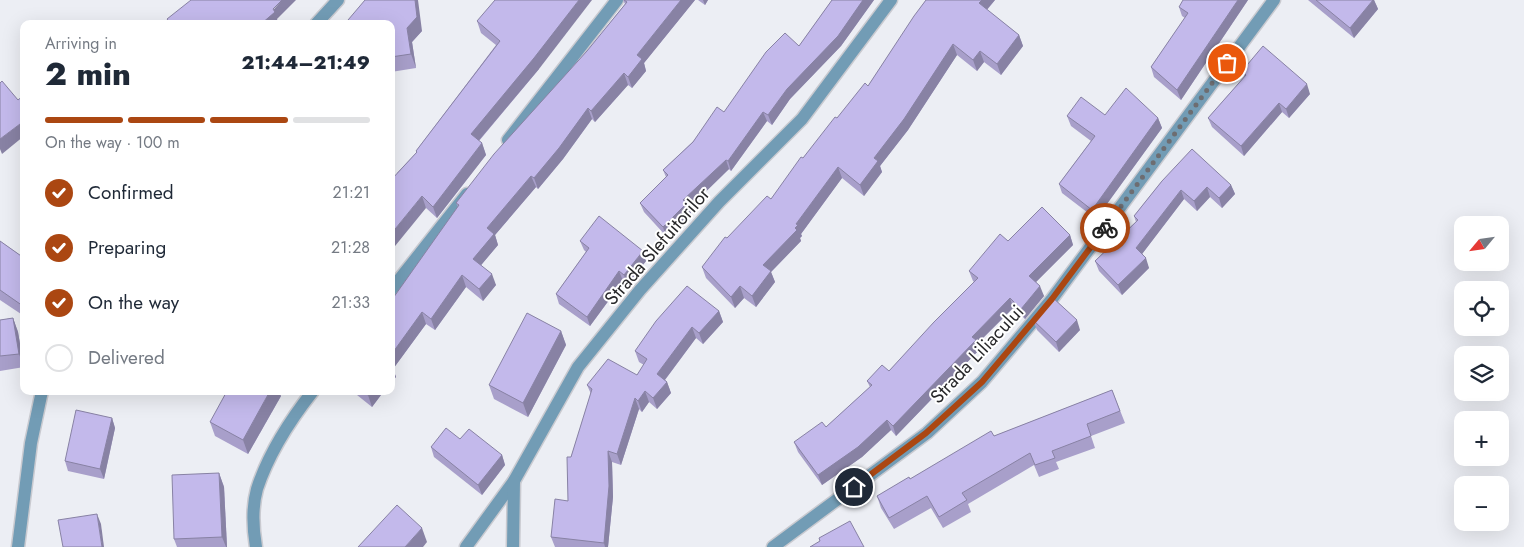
<!DOCTYPE html>
<meta charset="utf-8">
<style>
body{margin:0;font-family:Jost,sans-serif;background:#f2f2f3;color:#1f2937;height:100vh;display:flex;flex-direction:column;font-size:19px;white-space:nowrap}
*{box-sizing:border-box;margin:0}
p{font-size:16px;color:#747a83}
.icon{flex:none;width:28px;height:28px;fill:none;stroke:currentColor;stroke-width:2;stroke-linecap:round;stroke-linejoin:round}
.map{position:relative;flex:1;overflow:hidden}
.panel{position:absolute;left:20px;top:20px;width:375px;height:375px;display:flex;flex-direction:column;background:#fff;border-radius:10px;box-shadow:0 5px 20px #0002}
.panel>*{flex:none}
.needle{width:32px;rotate:241deg}
.fabs{position:absolute;left:1454px;top:216px;display:grid;gap:10px}
.fabs a{display:grid;place-items:center;width:55px;height:55px;border-radius:10px;background:#fff;box-shadow:0 5px 20px #0002;font-size:25px}
.pin{position:absolute;display:grid;place-items:center;width:42px;height:42px;color:#fff;margin:-21px;border:2px solid #fff;border-radius:50%;box-shadow:0 1px 5px #0007}
.courier{position:absolute;display:grid;place-items:center;width:50px;height:50px;margin:-25px;border:4px solid #ab4712;border-radius:50%;background:#fff;color:#222;box-shadow:0 1px 6px #0007}
.overview em{font-style:normal;font-weight:800}
.overview div{display:flex;flex-direction:column-reverse}
.overview{display:flex;align-items:center;justify-content:space-between;height:85px;padding:0 25px}
h1{font-size:32px;font-weight:800;line-height:38px}
.bar{display:grid;grid-template-columns:repeat(4,1fr);gap:8px 5px;align-content:center;height:60px;padding:0 25px}
.bar i{height:6px;border-radius:4px;background:#e0e1e3}
.bar .active{background:#ab4712}
.bar p{grid-column:span 4}
ol{padding:0 25px;list-style:none}
li{display:flex;align-items:center;gap:15px;height:55px}
li p{margin-inline-start:auto}
li .icon{padding:5px;border-radius:50%;background:#ab4712;color:#fff;stroke-width:4}
li:last-child{color:#747a83}
li i{width:28px;height:28px;border:2px solid #e0e1e3;border-radius:50%}
.map>svg:first-child{display:block}
.lines{fill:none;stroke-linecap:round;stroke-linejoin:round}
.street-casing{stroke:#c9cad0;stroke-width:15}
.street{stroke:#729cb5;stroke-width:12}
.wall{fill:#a89fca}
.shaded-wall{fill:#8882a4}
.building{fill:#c3b9eb;stroke:#8882a4}
.done{stroke:#6d6d71;stroke-width:5;stroke-dasharray:0 9}
.route{stroke:#ab4712;stroke-width:6}
.labels{text-anchor:middle;dominant-baseline:central;stroke-width:4;stroke-linejoin:round;paint-order:stroke}
.street-label{font-size:19px;fill:#28282a;stroke:#fff}
</style>
<div class="map">
<svg width="1524" height="547" viewBox="0 0 1524 547">
<rect width="100%" height="100%" fill="#eceef4"/>
<g class="lines">
<defs>
<g id="street">
<path d="M316 24 338 0"/>
<path d="M508 140 617 0"/>
<path d="M391 290 467 194"/>
<path d="M18 547 31 443 42 391"/>
<path d="M256 547C253 529 252 507 257 489 268 455 291 419 313 391"/>
<path d="M466 547 514 481 578 367 640 290 719 202 802 119 891 0"/>
<path d="M513 547 514 481"/>
<path d="M773 547 927 433 982 382 1052 299 1274 0"/>
</g>
</defs>
<use href="#street" class="street-casing"/>
<use href="#street" class="street"/>
</g>
<g class="wall">
<path d="M623 0H695L644 63 646 71 632 88 628 85 595 122 592 119 563 159 538 189 536 187 495 235 498 245 481 265 496 285 483 301 466 287 435 330 426 324 393 369 396 377 391 382V301L458 207 456 203 587 51 625 4Z"/>
<path d="M698 0H708L705 5Z"/>
<path d="M832 0H874L841 46 790 99 772 125 767 121 731 171 729 169 689 208 691 213 666 236 644 212 640 203 666 177 663 170 724 112 799 46Z"/>
<path d="M926 0H995L987 10 1019 35 1023 46 1001 75 984 62 977 71 957 55 908 130 880 166 882 172 864 196 842 178 801 234 802 236 800 238 801 241 771 272 775 282 756 307 744 298 735 308 706 278 702 267 727 238 771 199 803 158 837 118 868 86Z"/>
<path d="M1248 0 1181 100 1154 77 1151 67 1185 18 1182 16 1179 7Z"/>
<path d="M1308 0H1374L1378 9 1354 38Z"/>
<path d="M477 21 539 69 479 141 482 143 486 155 437 218 426 208 397 173 416 153V151L496 45 481 33Z"/>
<path d="M391 24 422 31 412 42 416 68 391 72Z"/>
<path d="M1242 71 1310 94 1289 118 1282 112 1244 156 1212 127 1208 118 1244 77Z"/>
<path d="M1105 115 1158 118 1162 128 1096 219 1062 193 1059 184 1091 141 1071 126 1067 116Z"/>
<path d="M1162 181 1231 185 1235 194 1222 208 1210 197 1197 211 1184 199 1142 254 1149 268 1122 295 1099 271 1095 261 1136 222 1134 216Z"/>
<path d="M1070 235 1073 245 1036 282 1044 296 1025 319 1013 308 977 344 979 350 896 436 891 430 862 457 822 485 798 452 794 442 826 427 870 387 867 381 889 371 974 282 973 281 969 271 1008 241Z"/>
<path d="M0 241 24 258V316L0 300Z"/>
<path d="M580 241 646 261 627 285 623 281 590 326 559 304 556 294 586 252 584 250Z"/>
<path d="M719 311 723 322 703 344 696 338 665 380 667 382 671 393 657 409 649 402 642 412 639 409 621 465 612 462 613 497 608 547H555L551 537 568 501 571 457 591 394 587 385 637 375 644 365 639 362 635 351Z"/>
<path d="M13 318 18 332 24 367 0 371V320Z"/>
<path d="M1033 320 1080 330 1059 352 1037 330Z"/>
<path d="M561 331 566 345 528 417 494 399 489 385Z"/>
<path d="M1112 390 1125 423 1091 436 1095 448 1056 462 1059 469 1039 477 1034 465 968 504 971 512 943 528 931 508 894 529 881 508 877 496 994 436Z"/>
<path d="M352 391H384L372 407Z"/>
<path d="M281 396 248 454 215 436 210 422Z"/>
<path d="M112 418 115 428 104 479 68 471 65 461Z"/>
<path d="M431 447 502 455 505 465 482 495 434 457Z"/>
<path d="M219 473 224 487 227 547H177L174 539Z"/>
</g>
<g class="shaded-wall">
<path d="M282 0H296L277 19 278 22 277 24H261Z"/>
<path d="M415 0H418L422 31 412 42 416 68 411 54 407 28Z"/>
<path d="M579 0H592L539 69 475 145 471 134Z"/>
<path d="M681 0H695L644 63 646 71 632 88 628 77 637 55Z"/>
<path d="M703 0H708L705 5Z"/>
<path d="M863 0H874L841 46 790 99 772 125 768 115 787 89Z"/>
<path d="M982 0H995L983 14 979 3Z"/>
<path d="M1238 0H1248L1181 100 1177 90Z"/>
<path d="M1373 0H1374L1378 9 1354 38 1350 28Z"/>
<path d="M1019 35 1023 46 1001 75 997 64Z"/>
<path d="M953 44 957 55 908 130 880 166 882 172 864 196 860 185 874 158Z"/>
<path d="M980 51 984 62 977 71 973 60Z"/>
<path d="M624 73 628 85 595 122 591 111Z"/>
<path d="M1307 84 1310 94 1289 118 1286 109Z"/>
<path d="M1279 103 1282 112 1244 156 1241 146Z"/>
<path d="M588 108 592 119 563 159 538 189 534 178Z"/>
<path d="M763 112 767 121 731 171 728 161Z"/>
<path d="M1158 118 1162 128 1096 219 1092 210Z"/>
<path d="M24 121V136L2 154 0 149V139Z"/>
<path d="M482 143 486 155 437 218 433 207Z"/>
<path d="M726 160 729 169 689 208 691 213 666 236 663 227 683 200Z"/>
<path d="M838 167 842 178 801 234 802 236 800 238 801 241 771 272 775 282 756 307 752 296 763 265 796 224Z"/>
<path d="M531 176 536 187 495 235 498 245 477 270 473 259 487 228Z"/>
<path d="M1231 185 1235 194 1222 208 1219 198Z"/>
<path d="M1207 187 1210 197 1197 211 1194 201Z"/>
<path d="M1181 190 1184 199 1139 258 1136 248Z"/>
<path d="M422 196 426 208 391 251V234Z"/>
<path d="M1070 235 1073 245 1033 285 1029 276Z"/>
<path d="M643 251 646 261 627 285 624 275Z"/>
<path d="M1146 258 1149 268 1122 295 1118 285Z"/>
<path d="M619 271 623 281 590 326 587 317Z"/>
<path d="M492 274 496 285 483 301 479 289Z"/>
<path d="M462 275 466 287 435 330 431 319Z"/>
<path d="M740 286 744 298 735 308 731 297Z"/>
<path d="M1040 286 1044 296 1025 319 1021 309Z"/>
<path d="M1010 298 1013 308 977 344 979 350 896 436 893 426 972 337Z"/>
<path d="M719 311 723 322 703 344 699 333Z"/>
<path d="M422 312 426 324 393 369 396 377 391 382V355Z"/>
<path d="M13 318 18 332 24 367 19 354Z"/>
<path d="M1077 320 1080 330 1059 352 1056 342Z"/>
<path d="M692 327 696 338 661 385 657 374Z"/>
<path d="M561 331 566 345 528 417 523 403Z"/>
<path d="M667 382 671 393 657 409 653 398Z"/>
<path d="M270 391H279L281 396 248 454 243 440Z"/>
<path d="M371 391H384L372 407 368 395Z"/>
<path d="M645 391 649 402 642 412 638 401Z"/>
<path d="M635 398 639 409 621 465 617 454Z"/>
<path d="M112 418 115 428 104 479 100 469Z"/>
<path d="M887 420 891 430 862 457 822 485 818 475Z"/>
<path d="M608 451 612 462 613 497 608 547H605L604 543Z"/>
<path d="M502 455 505 465 482 495 478 485Z"/>
<path d="M219 473 224 487 227 547H226L222 537Z"/>
<path d="M97 514 101 524 104 547H102Z"/>
<path d="M422 528 427 542 423 547H405Z"/>
</g>
<g class="building">
<path d="M191 0H282L273 9 275 12 261 24H171L167 19Z"/>
<path d="M365 0H415L417 17 407 28 411 54 391 57V24H350L348 20Z"/>
<path d="M495 0H579L534 58 471 134 482 143 433 207 422 196 391 234V180L417 152 416 151 500 41 477 21Z"/>
<path d="M624 0H681L637 55 642 59 628 77 624 73 591 111 588 108 559 148 534 178 531 176 487 228 494 234 473 259 492 274 479 289 462 275 431 319 422 312 391 355V301L459 205 456 203 494 154 587 51 627 2Z"/>
<path d="M832 0H863L838 36 787 89 768 115 763 112 728 161 726 160 683 200 687 203 663 227 640 203 668 175 663 170 693 142 717 107 724 112 766 52 785 33 799 46Z"/>
<path d="M926 0H982L979 3 1019 35 997 64 980 51 973 60 953 44 904 119 874 158 878 161 860 185 838 167 796 224 798 225 795 228 797 230 763 265 771 271 752 296 740 286 731 297 702 267 725 237 727 238 767 196 771 199 801 157 803 158 835 117 837 118 865 83 868 86 914 16Z"/>
<path d="M1183 0H1238L1177 90 1151 67 1188 13 1179 7Z"/>
<path d="M1316 0H1373L1350 28Z"/>
<path d="M1263 46 1307 84 1286 109 1279 103 1241 146 1208 118 1246 75 1242 71Z"/>
<path d="M2 81 18 100 24 95V121L0 139V83Z"/>
<path d="M1126 88 1158 118 1092 210 1059 184 1095 136 1067 116 1081 97 1105 115Z"/>
<path d="M1192 149 1231 185 1219 198 1207 187 1194 201 1181 190 1136 248 1146 258 1118 285 1095 261 1138 220 1134 216 1162 181Z"/>
<path d="M1042 207 1070 235 1029 276 1040 286 1021 309 1010 298 972 337 976 340 893 426 887 420 858 447 818 475 794 442 822 422 826 427 872 385 867 381 882 365 889 371 934 322 978 278 969 271 1000 234 1008 241Z"/>
<path d="M599 216 643 251 624 275 619 271 587 317 556 294 589 248 580 241Z"/>
<path d="M0 241 24 258V304L23 306 0 290Z"/>
<path d="M687 286 719 311 699 333 692 327 657 374 667 382 653 398 645 391 638 401 635 398 617 454 608 451 609 486 604 543 551 537 555 499 568 501 567 457H571L592 389 587 385 608 359 637 375 647 359 635 351 656 321Z"/>
<path d="M1052 297 1077 320 1056 342 1033 320Z"/>
<path d="M527 313 561 331 523 403 489 385Z"/>
<path d="M13 318 19 354 0 356V320Z"/>
<path d="M1112 390 1120 411 1087 424 1091 436 1052 451 1055 458 1035 465 1030 453 962 493 967 500 939 517 927 496 889 518 877 496 909 477 910 479 991 431 994 436Z"/>
<path d="M227 391H270L243 440 210 422Z"/>
<path d="M362 391H371L368 395Z"/>
<path d="M76 410 112 418 100 469 65 461Z"/>
<path d="M446 428 460 439 469 429 502 455 478 485 431 447Z"/>
<path d="M219 473 222 537 174 539 172 475Z"/>
<path d="M397 505 422 528 405 547H358Z"/>
<path d="M97 514 102 547H63L58 520Z"/>
<path d="M850 521 864 547H810L820 541 819 538Z"/>
</g>
<g class="lines">
<path class="done" d="M1105 228 1227 63"/>
<path class="route" d="M854 487 926 433 982 382 1052 299 1105 228"/>
</g>
<g class="labels">
<g class="street-label">
<text transform="translate(657 246) rotate(-49)">Strada Slefuitorilor</text>
<text transform="translate(977 354) rotate(-47)">Strada Liliacului</text>
</g>
</g>
</svg>
<div class="fabs">
<a><svg class="needle" viewBox="-14 -14 28 28"><path d="M0-13l5 13h-10z" fill="#e53935"/><path d="M0 13l5-13h-10z" fill="#747a83"/></svg></a>
<a><svg class="icon" aria-label="locate" viewBox="0 0 24 24"><circle cx="12" cy="12" r="6"/><path d="M12 2v4M12 18v4M2 12h4M18 12h4"/></svg></a>
<a><svg class="icon" aria-label="layers" viewBox="0 0 24 24"><path d="M12 4l9 5-9 5-9-5zM3 14l9 5 9-5"/></svg></a>
<a>+</a>
<a>−</a>
</div>
<div class="pin" style="left:1227px;top:63px;background:#ea580c"><svg class="icon" aria-label="bag" viewBox="0 0 24 24"><path d="M5 8h14l-1 12H6zM9 8a3 3 0 0 1 6 0"/></svg></div>
<div class="pin" style="left:854px;top:487px;background:#1f2937"><svg class="icon" aria-label="home" viewBox="0 0 24 24"><path d="M3 11l9-7 9 7M6 9v11h12V9"/></svg></div>
<div class="courier" style="left:1105px;top:228px"><svg class="icon" aria-label="bike" viewBox="0 0 24 24"><circle cx="6" cy="16" r="4"/><circle cx="18" cy="16" r="4"/><path d="M6 16l4-8h5l3 8M10 8l3 8H6M13 5h3"/></svg></div>
<section class="panel">
<div class="overview"><div><h1>2 min</h1><p>Arriving in</p></div><em>21:44–21:49</em></div>
<div class="bar"><i class="active"></i><i class="active"></i><i class="active"></i><i></i><p>On the way · 100 m</p></div>
<ol>
<li><svg class="icon" aria-label="check" viewBox="0 0 24 24"><path d="M5 12l5 5 9-10"/></svg>Confirmed<p>21:21</p></li>
<li><svg class="icon" aria-label="check" viewBox="0 0 24 24"><path d="M5 12l5 5 9-10"/></svg>Preparing<p>21:28</p></li>
<li><svg class="icon" aria-label="check" viewBox="0 0 24 24"><path d="M5 12l5 5 9-10"/></svg>On the way<p>21:33</p></li>
<li><i></i>Delivered</li>
</ol>
</section>
</div>
